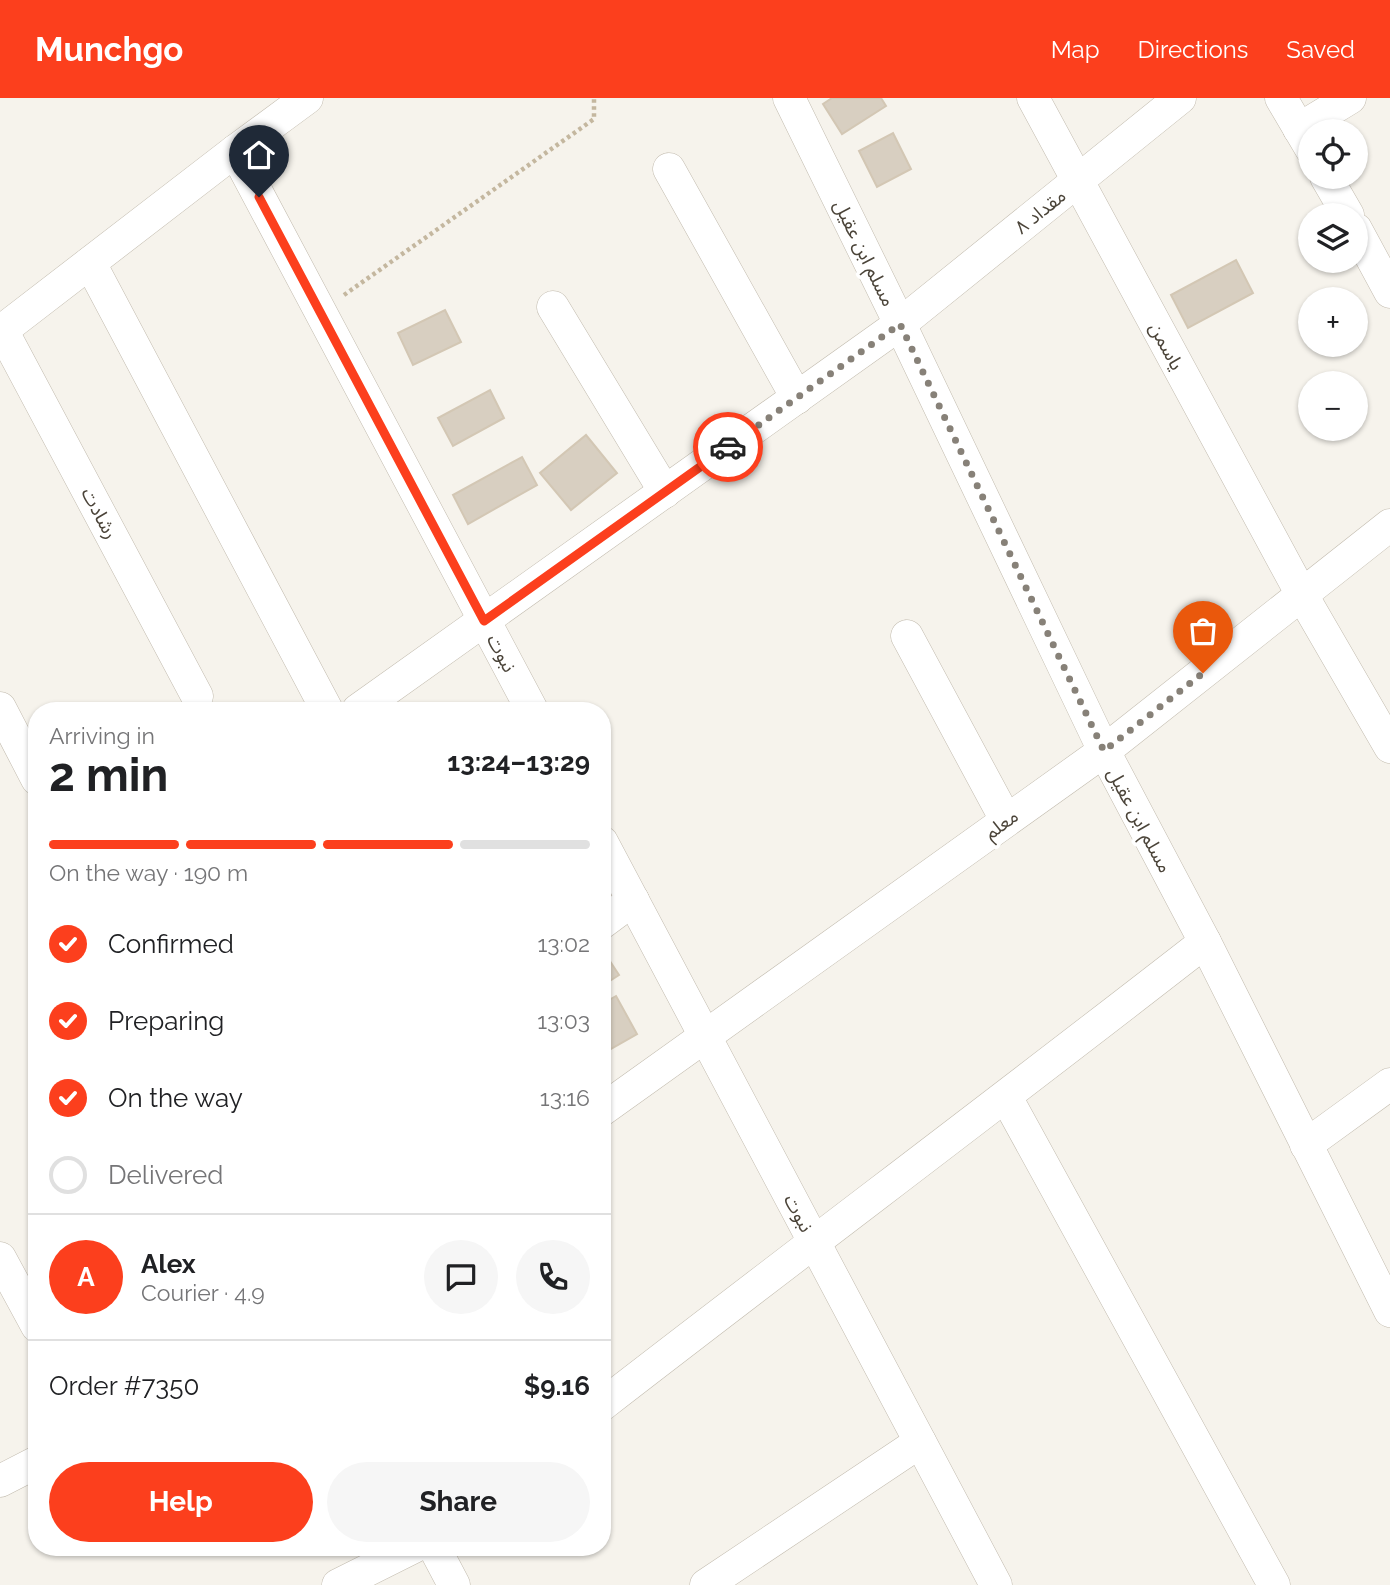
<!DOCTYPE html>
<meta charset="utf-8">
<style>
body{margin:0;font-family:Raleway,"Noto Sans Arabic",sans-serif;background:#f6f6f6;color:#202124;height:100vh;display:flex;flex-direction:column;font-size:26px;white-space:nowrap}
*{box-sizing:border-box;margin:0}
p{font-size:23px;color:#757577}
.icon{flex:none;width:38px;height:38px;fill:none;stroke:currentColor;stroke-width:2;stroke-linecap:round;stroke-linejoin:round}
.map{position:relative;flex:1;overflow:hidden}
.details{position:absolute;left:28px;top:604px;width:583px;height:854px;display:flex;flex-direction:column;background:#fff;border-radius:28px;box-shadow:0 2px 5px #0004}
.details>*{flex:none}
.buttons{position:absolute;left:1298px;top:21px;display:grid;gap:14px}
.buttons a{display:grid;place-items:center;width:70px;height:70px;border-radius:50%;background:#fff;box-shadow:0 2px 5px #0004;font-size:35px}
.pin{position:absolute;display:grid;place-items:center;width:60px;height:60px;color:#fff;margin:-72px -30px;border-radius:50% 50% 50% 0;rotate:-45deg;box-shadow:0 0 7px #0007}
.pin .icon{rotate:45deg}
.courier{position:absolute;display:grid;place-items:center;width:70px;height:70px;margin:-35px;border:5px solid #fc3f1d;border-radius:50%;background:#fff;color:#222;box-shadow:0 2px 9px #0007}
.head em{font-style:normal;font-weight:700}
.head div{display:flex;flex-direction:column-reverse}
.head{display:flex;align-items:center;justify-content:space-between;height:119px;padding:0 21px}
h1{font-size:46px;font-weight:700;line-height:52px}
.bar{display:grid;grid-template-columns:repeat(4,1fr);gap:10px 7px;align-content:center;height:84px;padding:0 21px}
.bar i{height:9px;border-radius:5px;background:#e0e0e0}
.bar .selected{background:#fc3f1d}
.bar p{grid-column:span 4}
.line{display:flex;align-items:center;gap:18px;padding:0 21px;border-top:2px solid #e0e0e0}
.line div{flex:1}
.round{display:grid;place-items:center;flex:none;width:74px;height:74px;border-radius:37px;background:#f6f6f6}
ol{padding:0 21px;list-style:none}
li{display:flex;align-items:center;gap:21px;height:77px}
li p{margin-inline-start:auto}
li .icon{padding:7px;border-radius:50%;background:#fc3f1d;color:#fff;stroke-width:4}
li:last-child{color:#757577}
li i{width:38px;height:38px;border:4px solid #e0e0e0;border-radius:50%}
.primary-button{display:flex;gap:14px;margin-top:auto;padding:14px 21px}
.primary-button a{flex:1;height:80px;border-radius:42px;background:#fc3f1d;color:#fff;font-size:28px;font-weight:700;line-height:80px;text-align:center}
.primary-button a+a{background:#f6f6f6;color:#202124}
header{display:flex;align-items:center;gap:42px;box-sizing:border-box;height:98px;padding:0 35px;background:#fc3f1d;color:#fff}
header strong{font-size:33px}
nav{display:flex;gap:38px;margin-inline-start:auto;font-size:24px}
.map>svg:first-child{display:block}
.building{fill:#d8cfc1;stroke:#d3c7b4;stroke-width:2}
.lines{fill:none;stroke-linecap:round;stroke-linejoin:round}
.minor-casing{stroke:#c2bbae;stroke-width:33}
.path{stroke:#c4b79f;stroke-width:4.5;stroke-dasharray:3.5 3.5;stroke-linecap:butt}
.minor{stroke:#fff;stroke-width:32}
.done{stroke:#878178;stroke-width:7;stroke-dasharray:0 12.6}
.route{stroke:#fc3f1d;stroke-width:9}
.labels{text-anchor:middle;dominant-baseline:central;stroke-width:7;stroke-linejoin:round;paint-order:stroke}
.street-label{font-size:19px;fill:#4b4439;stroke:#fff}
</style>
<header>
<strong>Munchgo</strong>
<nav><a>Map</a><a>Directions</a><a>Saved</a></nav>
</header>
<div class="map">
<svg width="1390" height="1487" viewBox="0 0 1390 1487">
<rect width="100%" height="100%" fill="#f6f3ec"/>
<g class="building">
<path d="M832 0H881L886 8 842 36 823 6Z"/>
<path d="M893 35 911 71 877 89 859 53Z"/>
<path d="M1236 162 1253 195 1188 230 1171 197Z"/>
<path d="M445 212 461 244 413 267 398 235Z"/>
<path d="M490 292 504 320 453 348 438 320Z"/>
<path d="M586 337 617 375 571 412 540 375Z"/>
<path d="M522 359 537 387 468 426 453 397Z"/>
<path d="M602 851 619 877 602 888Z"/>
<path d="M616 898 637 936 602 956V906Z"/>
</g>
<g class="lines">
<defs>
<g id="minor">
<path d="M789 0 900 226 1104 653 1205 844 1390 1213"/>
<path d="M1033 0 1302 497 1390 649"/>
<path d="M1281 0 1311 51"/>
<path d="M1299 31 1350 0"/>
<path d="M235 53 532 612"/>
<path d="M669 71 797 300"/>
<path d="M1326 79 1348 117"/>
<path d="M1356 131 1390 194"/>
<path d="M90 165 327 612"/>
<path d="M553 209 665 394"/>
<path d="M2 232 197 598"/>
<path d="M0 234 235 53 307 0"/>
<path d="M907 538 1006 722"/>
<path d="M0 610 37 681"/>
<path d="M358 612 900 226 1180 0"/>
<path d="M602 744 996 1487"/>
<path d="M602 825 633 802"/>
<path d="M1006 999 1274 1487"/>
<path d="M602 1012 1104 653 1390 427"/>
<path d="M1306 1047 1390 986"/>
<path d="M0 1160 37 1228"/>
<path d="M602 1307C802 1152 1005 1000 1205 844"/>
<path d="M0 1383 37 1364"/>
<path d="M434 1449 454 1487"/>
<path d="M338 1487 414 1449"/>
<path d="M706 1487 920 1344"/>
</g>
</defs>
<use href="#minor" class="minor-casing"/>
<path class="path" d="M344 197 594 21V0"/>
<use href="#minor" class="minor"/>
</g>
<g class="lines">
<path class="done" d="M728 349 900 226 1104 653 1203 575"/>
<path class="route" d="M259 99 484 523 728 349"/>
</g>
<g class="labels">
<g class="street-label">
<text transform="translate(1040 113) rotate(-39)">مقداد ۸</text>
<text transform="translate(865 155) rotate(64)">مسلم ابن عقیل</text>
<text transform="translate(1167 248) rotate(62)">یاسمن</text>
<text transform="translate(100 415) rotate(62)">رشادت</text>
<text transform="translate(502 555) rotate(62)">نبوت</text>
<text transform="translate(1140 722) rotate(62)">مسلم ابن عقیل</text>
<text transform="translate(1001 726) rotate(-36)">معلم</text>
<text transform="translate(799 1115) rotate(62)">نبوت</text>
</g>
</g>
</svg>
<div class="buttons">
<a><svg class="icon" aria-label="locate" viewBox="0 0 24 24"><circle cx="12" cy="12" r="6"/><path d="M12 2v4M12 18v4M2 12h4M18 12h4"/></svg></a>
<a><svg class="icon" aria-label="layers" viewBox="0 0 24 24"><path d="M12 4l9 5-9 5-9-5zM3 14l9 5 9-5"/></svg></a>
<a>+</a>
<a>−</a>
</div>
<div class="pin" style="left:1203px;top:575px;background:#ea580c"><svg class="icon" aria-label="bag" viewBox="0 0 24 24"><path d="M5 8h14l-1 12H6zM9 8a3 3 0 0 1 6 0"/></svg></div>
<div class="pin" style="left:259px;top:99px;background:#1f2937"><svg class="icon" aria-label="home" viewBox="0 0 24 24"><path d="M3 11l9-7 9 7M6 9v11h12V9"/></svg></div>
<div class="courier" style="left:728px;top:349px"><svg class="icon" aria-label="car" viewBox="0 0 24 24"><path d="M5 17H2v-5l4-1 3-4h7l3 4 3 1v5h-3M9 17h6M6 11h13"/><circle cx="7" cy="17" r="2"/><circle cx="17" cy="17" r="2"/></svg></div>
<section class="details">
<div class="head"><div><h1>2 min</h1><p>Arriving in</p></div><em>13:24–13:29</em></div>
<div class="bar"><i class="selected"></i><i class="selected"></i><i class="selected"></i><i></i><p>On the way · 190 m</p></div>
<ol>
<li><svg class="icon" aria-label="check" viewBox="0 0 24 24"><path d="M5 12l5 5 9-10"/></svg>Confirmed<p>13:02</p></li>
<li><svg class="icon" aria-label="check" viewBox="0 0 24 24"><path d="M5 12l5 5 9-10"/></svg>Preparing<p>13:03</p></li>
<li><svg class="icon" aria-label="check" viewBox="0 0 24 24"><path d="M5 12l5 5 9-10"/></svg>On the way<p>13:16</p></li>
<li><i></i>Delivered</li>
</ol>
<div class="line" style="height:126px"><b class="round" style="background:#fc3f1d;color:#fff">A</b><div><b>Alex</b><p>Courier · 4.9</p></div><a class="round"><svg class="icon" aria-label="chat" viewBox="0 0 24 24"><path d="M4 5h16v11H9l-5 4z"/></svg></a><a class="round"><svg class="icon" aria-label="phone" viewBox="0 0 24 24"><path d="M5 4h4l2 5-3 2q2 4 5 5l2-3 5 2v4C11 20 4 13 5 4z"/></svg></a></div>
<div class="line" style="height:91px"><div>Order #7350</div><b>$9.16</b></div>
<div class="primary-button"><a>Help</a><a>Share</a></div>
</section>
</div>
